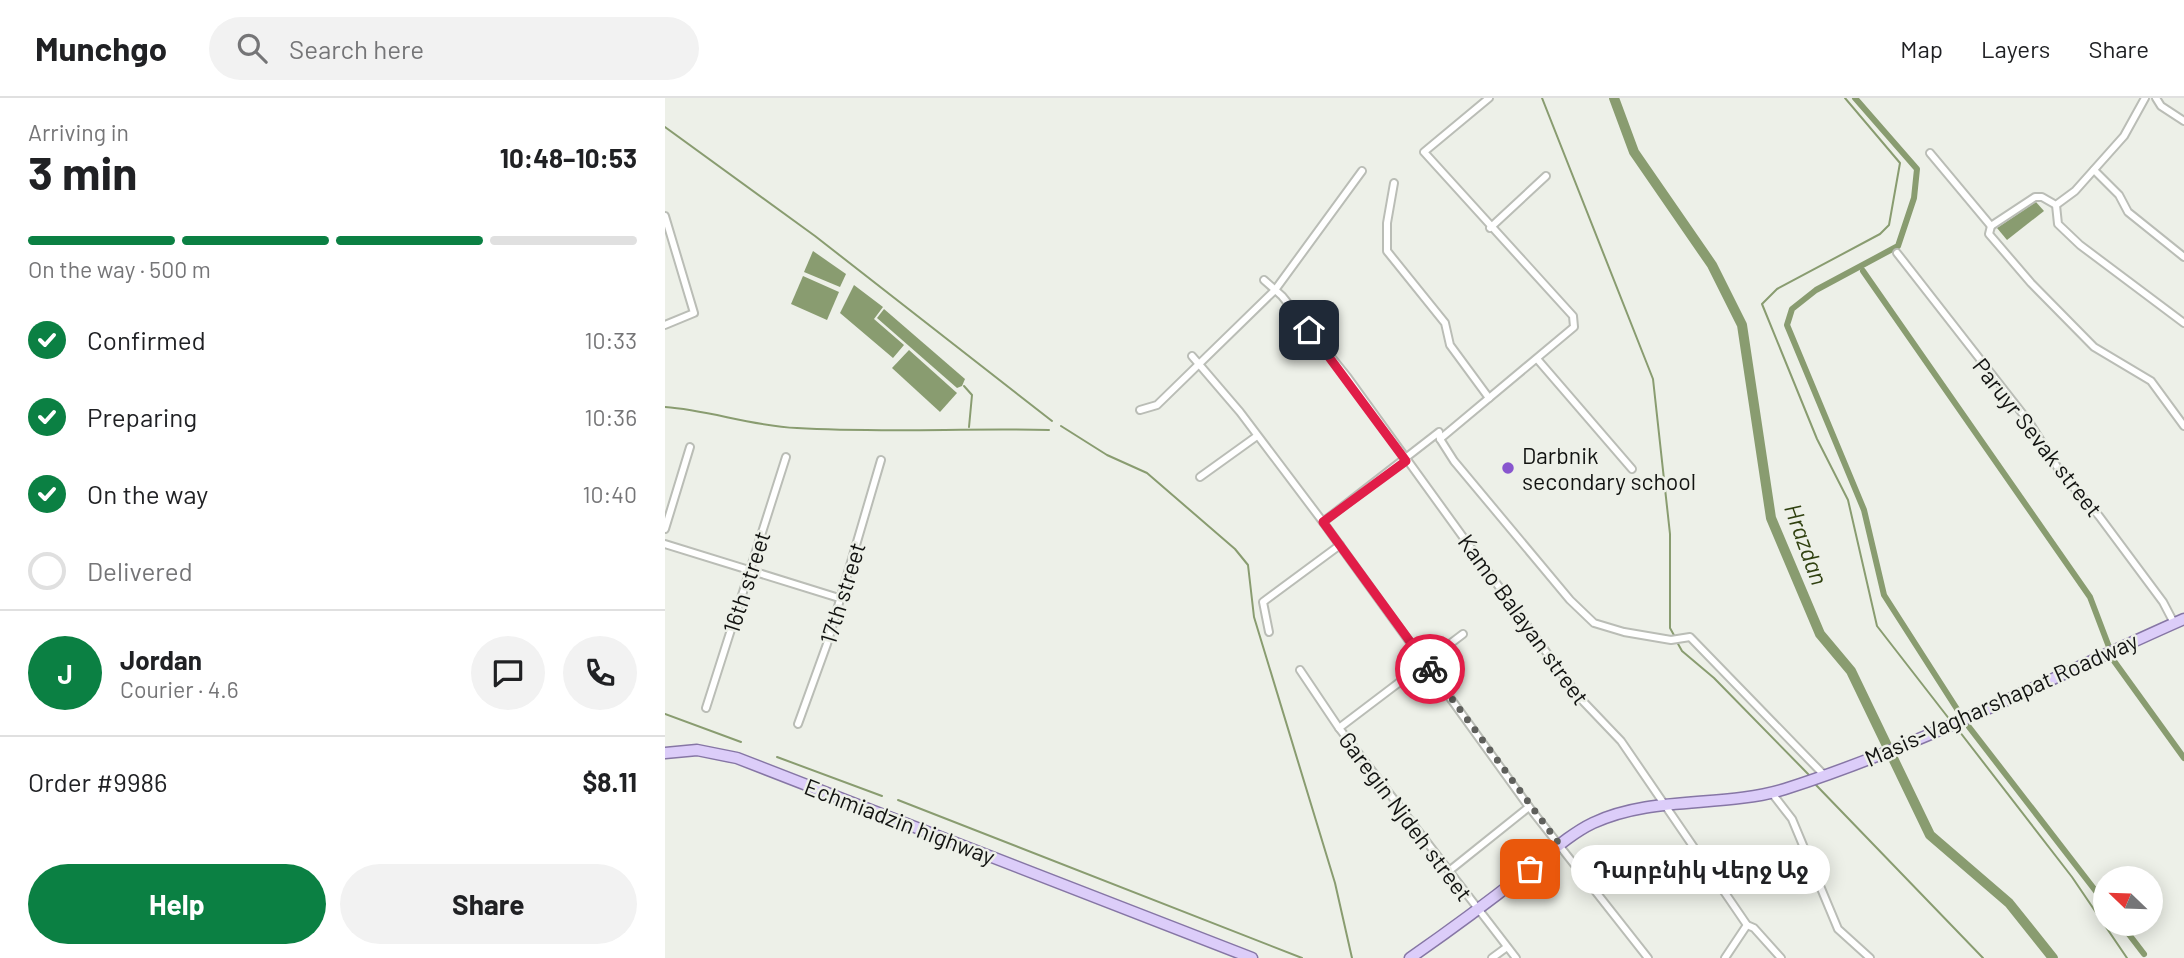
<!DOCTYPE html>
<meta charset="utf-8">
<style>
body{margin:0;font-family:Barlow,"Noto Sans Armenian",sans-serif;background:#f2f2f2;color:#202124;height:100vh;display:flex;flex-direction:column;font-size:26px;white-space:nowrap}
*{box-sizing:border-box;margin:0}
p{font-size:23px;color:#757577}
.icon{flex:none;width:38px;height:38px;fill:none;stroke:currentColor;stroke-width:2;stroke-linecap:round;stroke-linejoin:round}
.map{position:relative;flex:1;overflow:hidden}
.side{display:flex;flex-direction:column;background:#fff;width:665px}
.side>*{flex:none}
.needle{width:46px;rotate:293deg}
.buttons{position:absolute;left:1428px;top:768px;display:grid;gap:14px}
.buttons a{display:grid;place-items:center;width:70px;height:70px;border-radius:50%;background:#fff;box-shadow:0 4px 18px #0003;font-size:35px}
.pin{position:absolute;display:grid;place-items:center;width:60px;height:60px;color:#fff;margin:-30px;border-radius:14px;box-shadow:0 4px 10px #0006}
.courier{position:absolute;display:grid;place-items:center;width:70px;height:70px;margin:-35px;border:5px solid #e11d48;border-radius:50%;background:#fff;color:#222;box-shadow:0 2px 9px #0007}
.bubble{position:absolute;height:49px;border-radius:24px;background:#fff;box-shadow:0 4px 18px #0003;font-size:23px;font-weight:700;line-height:49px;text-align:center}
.overview em{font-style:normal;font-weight:700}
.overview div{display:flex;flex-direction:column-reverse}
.overview{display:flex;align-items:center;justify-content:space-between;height:119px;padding:0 28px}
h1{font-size:46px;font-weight:700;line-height:52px}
.bar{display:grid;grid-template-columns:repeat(4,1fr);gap:10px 7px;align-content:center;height:84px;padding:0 28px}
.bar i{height:9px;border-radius:5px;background:#e0e0e0}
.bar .on{background:#0b8043}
.bar p{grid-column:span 4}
.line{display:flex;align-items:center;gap:18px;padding:0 28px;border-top:2px solid #e0e0e0}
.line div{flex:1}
.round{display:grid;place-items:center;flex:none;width:74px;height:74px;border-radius:37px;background:#f2f2f2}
ol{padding:0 28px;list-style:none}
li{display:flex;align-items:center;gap:21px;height:77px}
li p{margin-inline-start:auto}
li .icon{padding:7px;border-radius:50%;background:#0b8043;color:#fff;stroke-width:4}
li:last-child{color:#757577}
li i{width:38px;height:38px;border:4px solid #e0e0e0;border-radius:50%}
.primary-button{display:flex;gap:14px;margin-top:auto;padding:14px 28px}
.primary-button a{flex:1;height:80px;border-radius:42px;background:#0b8043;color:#fff;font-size:28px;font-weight:700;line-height:80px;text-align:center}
.primary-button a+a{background:#f2f2f2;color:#202124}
header{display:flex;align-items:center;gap:42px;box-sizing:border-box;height:98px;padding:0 35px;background:#fff;border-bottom:2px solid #e0e0e0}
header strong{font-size:33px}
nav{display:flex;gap:38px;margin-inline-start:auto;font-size:24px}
.search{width:490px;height:63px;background:#f2f2f2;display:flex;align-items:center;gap:18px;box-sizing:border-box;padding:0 24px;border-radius:38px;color:#757577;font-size:26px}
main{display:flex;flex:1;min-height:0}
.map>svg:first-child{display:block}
.water{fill:#899c70}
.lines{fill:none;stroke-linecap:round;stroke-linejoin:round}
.stream{stroke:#899c70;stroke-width:2}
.canal{stroke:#899c70;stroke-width:6}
.river{stroke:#899c70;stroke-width:10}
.street-casing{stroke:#babdb6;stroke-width:10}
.primary-casing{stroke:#8676a5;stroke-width:13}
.street{stroke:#fff;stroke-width:6}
.primary{stroke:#dccdf9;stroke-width:10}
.done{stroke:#5f605c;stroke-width:7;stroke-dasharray:0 12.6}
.route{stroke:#e11d48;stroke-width:9}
.poi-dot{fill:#8856ce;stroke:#edf0e8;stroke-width:2.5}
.labels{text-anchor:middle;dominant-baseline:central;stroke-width:5;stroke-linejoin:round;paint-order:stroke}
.street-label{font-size:23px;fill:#121311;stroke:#edf0e8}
.poi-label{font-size:23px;fill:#121311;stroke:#edf0e8;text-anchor:start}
.water-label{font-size:24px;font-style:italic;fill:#304110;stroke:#edf0e8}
</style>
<header>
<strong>Munchgo</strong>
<div class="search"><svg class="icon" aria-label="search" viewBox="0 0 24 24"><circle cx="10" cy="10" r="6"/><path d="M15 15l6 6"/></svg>Search here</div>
<nav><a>Map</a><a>Layers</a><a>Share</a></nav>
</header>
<main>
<section class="side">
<div class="overview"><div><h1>3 min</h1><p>Arriving in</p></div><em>10:48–10:53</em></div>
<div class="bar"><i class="on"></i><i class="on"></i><i class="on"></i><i></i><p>On the way · 500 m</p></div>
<ol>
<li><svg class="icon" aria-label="check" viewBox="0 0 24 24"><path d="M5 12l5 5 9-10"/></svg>Confirmed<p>10:33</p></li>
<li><svg class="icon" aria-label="check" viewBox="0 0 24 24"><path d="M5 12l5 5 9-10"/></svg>Preparing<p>10:36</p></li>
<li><svg class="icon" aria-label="check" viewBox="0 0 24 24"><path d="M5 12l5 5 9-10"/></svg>On the way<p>10:40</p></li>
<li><i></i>Delivered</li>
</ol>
<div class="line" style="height:126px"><b class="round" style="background:#0b8043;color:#fff">J</b><div><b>Jordan</b><p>Courier · 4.6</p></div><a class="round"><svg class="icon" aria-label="chat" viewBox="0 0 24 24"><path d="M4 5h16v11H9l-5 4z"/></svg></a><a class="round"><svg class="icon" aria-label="phone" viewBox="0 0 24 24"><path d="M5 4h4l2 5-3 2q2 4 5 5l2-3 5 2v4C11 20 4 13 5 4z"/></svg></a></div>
<div class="line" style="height:91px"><div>Order #9986</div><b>$8.11</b></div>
<div class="primary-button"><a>Help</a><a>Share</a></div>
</section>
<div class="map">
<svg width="1519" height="860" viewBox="0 0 1519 860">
<rect width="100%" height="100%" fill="#edf0e8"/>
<g class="water">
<path d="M1371 104 1379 113 1342 142 1332 130Z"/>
<path d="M148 153 181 176 175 189 139 174Z"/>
<path d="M138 178 174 194 162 222 126 206Z"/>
<path d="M189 187 218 209 209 221 239 247 228 260 175 215Z"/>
<path d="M219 211 300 281 297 288 292 290 212 220Z"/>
<path d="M244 252 292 295 275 314 227 270Z"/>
</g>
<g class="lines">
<g class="stream">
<path d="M877 0 988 281 1005 436V530L1010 539"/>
<path d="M1180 0 1235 65 1224 127 1215 136 1112 191 1097 206 1152 341 1183 402 1212 528 1285 622"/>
<path d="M0 29 150 138 387 323"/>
<path d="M299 288 307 297 304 329"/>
<path d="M0 309C44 312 86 328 132 330 215 335 300 330 384 332"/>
<path d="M396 328 442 357 482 375 570 451 583 467 589 519 670 785 687 860"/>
<path d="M1012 544 1017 553 1049 580 1146 679"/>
<path d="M0 616 76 644"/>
<path d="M1291 629 1407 779 1462 860"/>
<path d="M112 659 217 698"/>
<path d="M1151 687 1318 860"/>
<path d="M233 702 637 860"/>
</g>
<g class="canal">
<path d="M1190 0 1252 71 1249 100 1233 148 1151 192 1127 211 1122 227 1199 412 1219 497 1292 611"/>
<path d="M1198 173 1425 499 1444 549"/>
<path d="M1449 563 1519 660"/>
<path d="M1304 629 1440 805"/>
<path d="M1456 826 1479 856"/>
</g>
<path class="river" d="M949 0 969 54 1047 167 1077 227 1106 420 1155 536 1186 573 1265 737 1344 805 1388 860"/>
<defs>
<g id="street">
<path d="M824 0 759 54 908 218 909 229 775 341 789 363 905 502 929 525 959 534 1006 542 1025 539 1159 677"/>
<path d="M1491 0 1496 8 1519 23"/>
<path d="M1265 55 1326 128"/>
<path d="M1429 72 1454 97 1463 114 1519 159"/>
<path d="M729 85 722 125V153L780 225 785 247 824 300"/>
<path d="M1391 107 1393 126 1415 147 1519 225"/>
<path d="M0 118 29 215 0 227"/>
<path d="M1326 128 1324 136 1366 185 1429 249 1486 283 1519 328"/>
<path d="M1326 128 1370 99H1377L1391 107 1410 93 1459 38 1480 0"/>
<path d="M825 130 881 78"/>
<path d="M1232 155 1364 324 1396 375 1434 418 1498 504 1509 525"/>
<path d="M599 182 617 198 683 280 913 598 956 643 1082 827 1089 830 1116 860"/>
<path d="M527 258 575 314 658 424 864 709 983 860"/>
<path d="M873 262 967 371"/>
<path d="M475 312 492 307 610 192 697 73"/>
<path d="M535 379 592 338"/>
<path d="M658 424 774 334 775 341"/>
<path d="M0 431 25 349"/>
<path d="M0 446 174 500"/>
<path d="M604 534 598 504 675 447"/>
<path d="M635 572 674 630 851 860"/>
<path d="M41 610 121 359"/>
<path d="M133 626 162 546 216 362"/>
<path d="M674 630 798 536"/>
<path d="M1106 694 1127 721 1173 831 1205 860"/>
<path d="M784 773 864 709"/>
<path d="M827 860 842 849"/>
<path d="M1060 860 1082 827"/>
</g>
<g id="primary">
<path d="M0 655 32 652 72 660 587 860"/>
<path d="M745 860C784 833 822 805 860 775 882 758 903 737 928 725 988 697 1058 710 1120 691 1258 647 1387 579 1519 521"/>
</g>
</defs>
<use href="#street" class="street-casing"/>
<use href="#primary" class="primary-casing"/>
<use href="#street" class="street"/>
<use href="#primary" class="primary"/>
</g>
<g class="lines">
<path class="done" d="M765 571 895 747 865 771"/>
<path class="route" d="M644 232 741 363 658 424 765 571"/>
</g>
<circle class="poi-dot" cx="843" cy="370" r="7"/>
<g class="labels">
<g class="street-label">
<text transform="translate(1373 339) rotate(52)">Paruyr Sevak street</text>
<text transform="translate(81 484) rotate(-72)">16th street</text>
<text transform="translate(177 495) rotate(-73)">17th street</text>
<text transform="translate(859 521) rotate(54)">Kamo Balayan street</text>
<text transform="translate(1336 601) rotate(-24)">Masis-Vagharshapat Roadway</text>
<text transform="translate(741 718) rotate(53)">Garegin Njdeh street</text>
<text transform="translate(235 723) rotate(21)">Echmiadzin highway</text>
</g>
<g class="poi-label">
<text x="857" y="357">Darbnik<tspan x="857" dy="26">secondary school</tspan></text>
</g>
<g class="water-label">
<text transform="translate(1142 446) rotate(70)">Hrazdan</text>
</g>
</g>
</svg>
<div class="buttons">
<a><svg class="needle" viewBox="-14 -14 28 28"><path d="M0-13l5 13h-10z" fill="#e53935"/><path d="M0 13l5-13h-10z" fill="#757577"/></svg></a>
</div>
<div class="pin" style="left:865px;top:771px;background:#ea580c"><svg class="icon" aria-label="bag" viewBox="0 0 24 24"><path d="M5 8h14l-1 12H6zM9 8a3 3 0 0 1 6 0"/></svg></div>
<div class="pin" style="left:644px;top:232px;background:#1f2937"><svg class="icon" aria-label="home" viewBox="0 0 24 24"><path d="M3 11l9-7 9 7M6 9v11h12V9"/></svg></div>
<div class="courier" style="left:765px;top:571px"><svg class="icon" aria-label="bike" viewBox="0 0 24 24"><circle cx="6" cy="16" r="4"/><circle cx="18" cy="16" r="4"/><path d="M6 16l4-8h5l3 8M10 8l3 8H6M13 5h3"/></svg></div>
<div class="bubble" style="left:906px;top:747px;width:259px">Դարբնիկ Վերջ Աջ</div>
</div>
</main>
